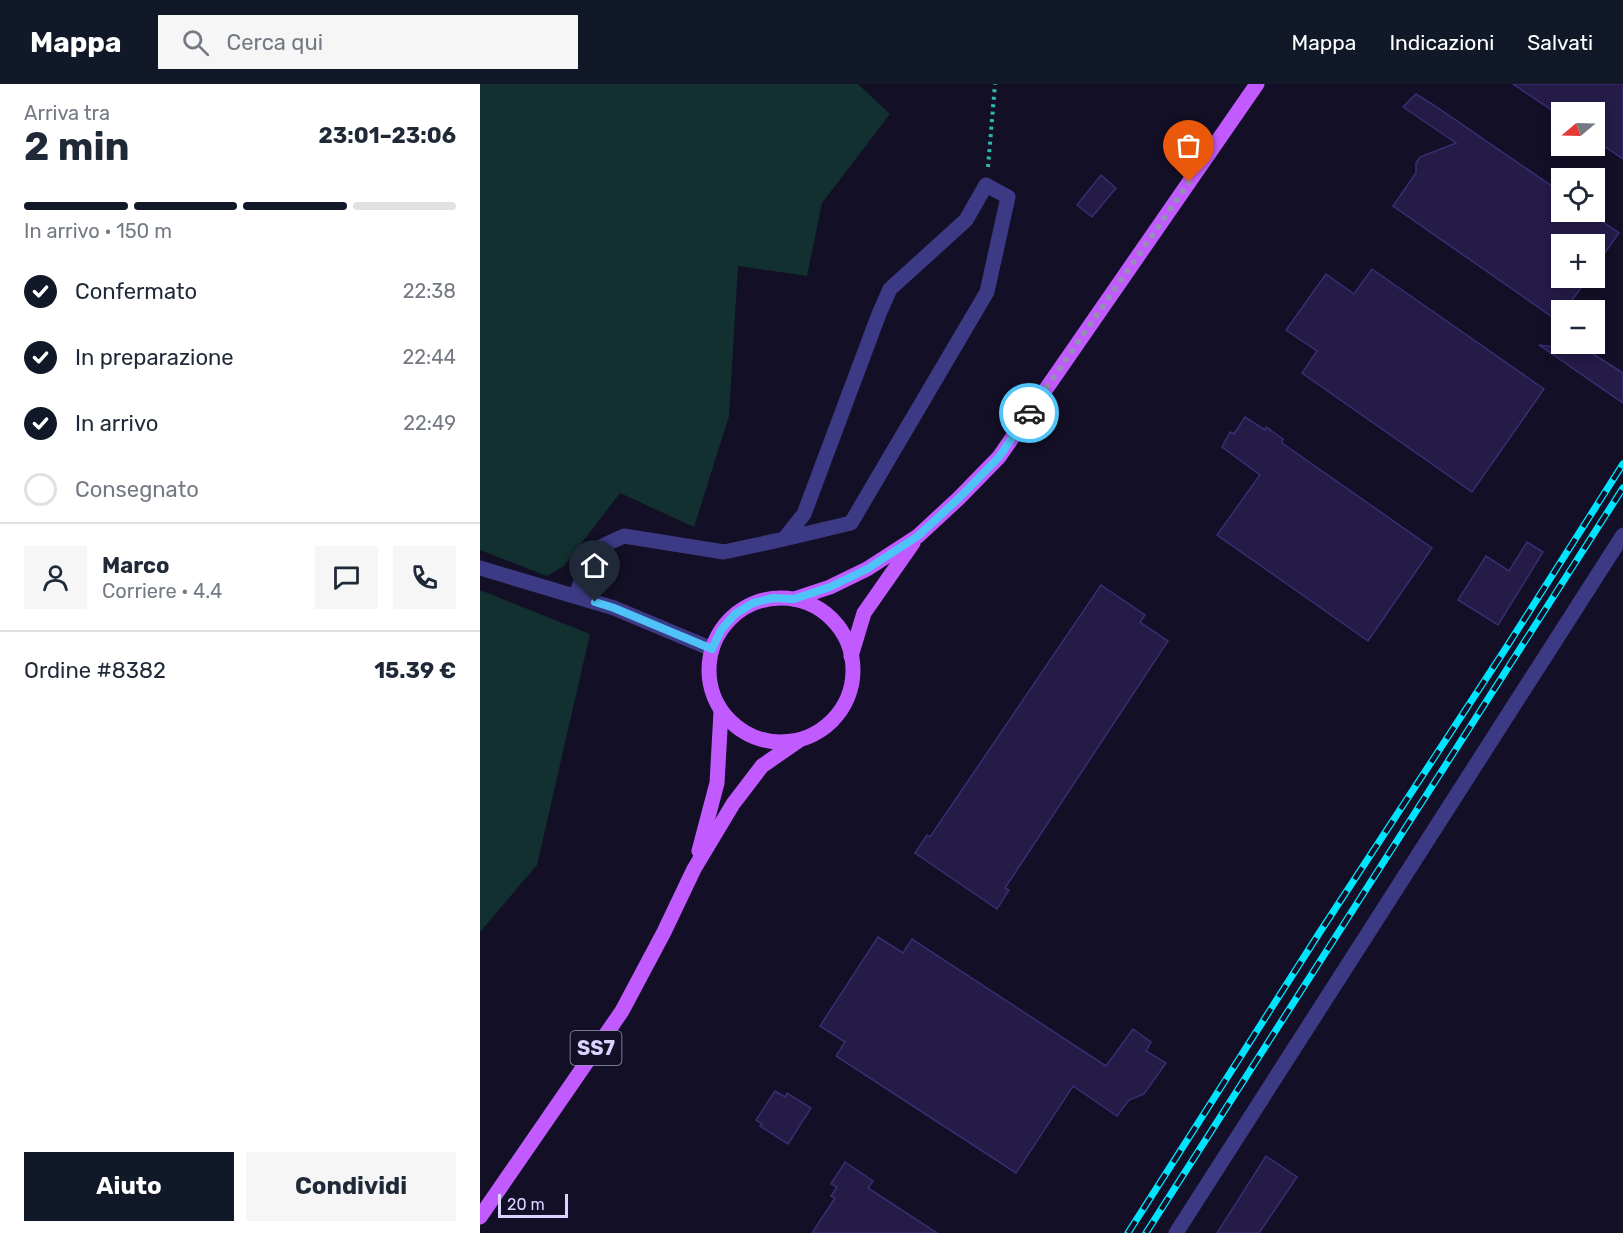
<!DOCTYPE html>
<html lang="it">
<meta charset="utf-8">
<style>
body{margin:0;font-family:Rubik,sans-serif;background:#f6f6f7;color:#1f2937;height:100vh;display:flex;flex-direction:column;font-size:22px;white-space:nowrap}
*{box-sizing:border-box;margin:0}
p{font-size:20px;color:#747a83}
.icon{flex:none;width:33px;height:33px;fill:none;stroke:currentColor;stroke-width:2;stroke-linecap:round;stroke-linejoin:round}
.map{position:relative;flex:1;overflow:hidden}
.sheet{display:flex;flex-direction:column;background:#fff;width:480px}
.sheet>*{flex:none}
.needle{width:39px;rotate:251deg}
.buttons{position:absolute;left:1071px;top:18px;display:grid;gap:12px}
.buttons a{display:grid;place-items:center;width:54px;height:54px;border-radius:0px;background:#fff;box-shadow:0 3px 9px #0003;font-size:30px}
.scale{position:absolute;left:18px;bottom:15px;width:70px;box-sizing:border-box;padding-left:6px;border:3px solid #d9d4ff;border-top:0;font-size:16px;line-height:21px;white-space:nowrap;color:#d9d4ff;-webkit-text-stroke:4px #130f26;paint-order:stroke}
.pin{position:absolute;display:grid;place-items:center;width:51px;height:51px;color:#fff;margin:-62px -26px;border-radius:50% 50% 50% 0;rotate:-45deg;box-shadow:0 0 6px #0007}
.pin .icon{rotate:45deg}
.courier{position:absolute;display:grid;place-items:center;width:60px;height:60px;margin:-30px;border:4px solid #4fc3f7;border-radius:50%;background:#fff;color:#222;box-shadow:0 2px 8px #0007}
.headline em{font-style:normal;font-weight:700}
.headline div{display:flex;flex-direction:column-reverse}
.headline{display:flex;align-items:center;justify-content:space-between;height:102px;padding:0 24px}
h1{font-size:39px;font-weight:700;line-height:45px}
.bar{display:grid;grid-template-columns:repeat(4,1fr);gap:9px 6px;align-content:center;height:72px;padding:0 24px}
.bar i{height:8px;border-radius:4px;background:#e0e1e3}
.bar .active{background:#111827}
.bar p{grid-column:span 4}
.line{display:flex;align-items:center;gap:15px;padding:0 24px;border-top:2px solid #e0e1e3}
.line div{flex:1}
.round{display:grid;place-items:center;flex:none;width:63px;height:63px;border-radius:0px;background:#f6f6f7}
ol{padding:0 24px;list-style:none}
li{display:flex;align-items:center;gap:18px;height:66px}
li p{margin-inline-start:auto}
li .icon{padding:6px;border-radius:50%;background:#111827;color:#fff;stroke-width:4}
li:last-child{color:#747a83}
li i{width:33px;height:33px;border:3px solid #e0e1e3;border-radius:50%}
.cta{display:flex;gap:12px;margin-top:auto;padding:12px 24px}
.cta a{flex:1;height:69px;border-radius:0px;background:#111827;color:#fff;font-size:24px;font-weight:700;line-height:69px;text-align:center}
.cta a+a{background:#f6f6f7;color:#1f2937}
header{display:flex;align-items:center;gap:36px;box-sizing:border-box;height:84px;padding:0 30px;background:#111827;color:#fff}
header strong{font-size:28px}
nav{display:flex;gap:33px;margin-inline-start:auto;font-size:21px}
.search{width:420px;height:54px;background:#f6f6f7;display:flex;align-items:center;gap:15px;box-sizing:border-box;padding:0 21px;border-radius:0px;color:#747a83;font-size:22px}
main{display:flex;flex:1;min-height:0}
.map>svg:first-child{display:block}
.green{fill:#12302f}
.building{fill:#241b47;stroke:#3b2d73;stroke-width:1.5}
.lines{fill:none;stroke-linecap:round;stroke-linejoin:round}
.path{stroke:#2fb8b0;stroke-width:4;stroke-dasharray:3 4.5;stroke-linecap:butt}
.minor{stroke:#3d3a85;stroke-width:15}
.major{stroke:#c25bff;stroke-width:15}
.rail-casing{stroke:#00e5ff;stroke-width:7}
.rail{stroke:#130f26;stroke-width:4.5;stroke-dasharray:14;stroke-linecap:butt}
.done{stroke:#948fb3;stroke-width:6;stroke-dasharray:0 10.8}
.route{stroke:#4fc3f7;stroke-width:8}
.labels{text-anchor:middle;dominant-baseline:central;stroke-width:5;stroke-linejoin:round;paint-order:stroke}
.shield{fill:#130f26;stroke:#9e99be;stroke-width:1.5}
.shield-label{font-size:20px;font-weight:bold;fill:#d9d4ff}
</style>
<header>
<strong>Mappa</strong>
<div class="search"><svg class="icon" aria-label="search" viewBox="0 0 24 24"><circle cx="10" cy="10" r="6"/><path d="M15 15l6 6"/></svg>Cerca qui</div>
<nav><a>Mappa</a><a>Indicazioni</a><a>Salvati</a></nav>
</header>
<main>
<section class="sheet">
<div class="headline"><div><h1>2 min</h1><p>Arriva tra</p></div><em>23:01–23:06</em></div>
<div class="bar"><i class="active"></i><i class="active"></i><i class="active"></i><i></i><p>In arrivo · 150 m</p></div>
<ol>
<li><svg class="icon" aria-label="check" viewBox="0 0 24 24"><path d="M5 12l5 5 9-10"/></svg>Confermato<p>22:38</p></li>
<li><svg class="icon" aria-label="check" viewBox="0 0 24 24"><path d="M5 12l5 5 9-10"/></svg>In preparazione<p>22:44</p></li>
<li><svg class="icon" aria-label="check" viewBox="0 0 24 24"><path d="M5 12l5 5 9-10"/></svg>In arrivo<p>22:49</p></li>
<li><i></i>Consegnato</li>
</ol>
<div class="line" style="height:108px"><a class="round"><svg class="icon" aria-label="person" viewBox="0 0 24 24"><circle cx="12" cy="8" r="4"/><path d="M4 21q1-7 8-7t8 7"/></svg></a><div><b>Marco</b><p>Corriere · 4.4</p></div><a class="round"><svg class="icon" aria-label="chat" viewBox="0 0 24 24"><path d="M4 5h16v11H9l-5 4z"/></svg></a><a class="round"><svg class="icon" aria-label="phone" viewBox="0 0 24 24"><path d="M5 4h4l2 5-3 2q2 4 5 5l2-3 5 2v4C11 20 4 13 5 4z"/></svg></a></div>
<div class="line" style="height:78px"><div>Ordine #8382</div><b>15.39 €</b></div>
<div class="cta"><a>Aiuto</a><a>Condividi</a></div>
</section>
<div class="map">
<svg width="1143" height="1149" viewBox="0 0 1143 1149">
<rect width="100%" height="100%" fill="#130f26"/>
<g class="green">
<path d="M0 0H378L410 30 342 119 327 192 258 182 249 332 214 443 140 409 84 482 67 492 0 466Z"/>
<path d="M0 506 110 550 57 781 0 848Z"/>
</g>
<g class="building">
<path d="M1033 0H1143V75L1114 55V28H1082V33Z"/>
<path d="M936 10 955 22 1082 109V128H1108L1139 149 1114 184V160H1082V194H1108L1085 226H1082V231L1078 237 913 122 936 89V79L940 73 976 59 923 23Z"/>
<path d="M621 91 636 104 612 133 597 121Z"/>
<path d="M892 185 1064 305 992 408 822 289 837 267 806 246 846 190 874 210Z"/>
<path d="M1059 261 1110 268 1143 289V319Z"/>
<path d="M765 333 785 346 786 343 803 355 802 359 952 464 888 557 737 451 780 391 742 363 750 348 754 350Z"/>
<path d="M1047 458 1063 468 1018 541 978 516 1006 472 1029 487Z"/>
<path d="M621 501 665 531 660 538 688 557 525 804 529 806 517 825 435 769 447 751 450 753Z"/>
<path d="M398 853 423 869 432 855 626 982 653 945 671 958 666 967 686 979 664 1010 649 1016 637 1032 593 1002 536 1089 356 972 365 958 340 942Z"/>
<path d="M295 1007 305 1013 307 1009 331 1024 308 1060 280 1042 282 1040 276 1036Z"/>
<path d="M786 1072 817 1093 779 1149H737Z"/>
<path d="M365 1078 393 1097 388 1104 457 1149H332L355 1114 351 1112 357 1103 351 1100Z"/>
</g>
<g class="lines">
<path class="path" d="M508 83 515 0"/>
<g class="minor">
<path d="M0 484 134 524 232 565"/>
<path d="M96 512 111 467 144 452 244 468 304 455 324 430 399 230 410 205 486 136 506 101 528 113 507 208 371 439 304 455"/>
<path d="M696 1149 1143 451"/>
</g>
<g class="major">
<circle cx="301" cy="586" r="72"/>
<path d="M314 515 350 503 387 485 438 452 479 414 519 373 777 0"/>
<path d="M371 572 384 529 433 459"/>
<path d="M219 767 237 699 241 628"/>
<path d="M0 1133 142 927 184 848 214 785 253 720 282 682 318 657"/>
</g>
<defs>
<g id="rail">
<path d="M648 1149 838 851 1026 564 1143 380"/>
<path d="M666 1149 1143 404"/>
</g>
</defs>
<use href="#rail" class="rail-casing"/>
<use href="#rail" class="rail"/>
</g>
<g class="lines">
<path class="done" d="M549 329 709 98"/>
<path class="route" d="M115 518 134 524 232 565 241 546 255 530 273 519 293 514 314 515 350 503 387 485 438 452 479 414 519 373 549 329"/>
</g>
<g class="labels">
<rect class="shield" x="90.5" y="947" width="51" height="34" rx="4.5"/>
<g class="shield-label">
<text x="116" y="964">SS7</text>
</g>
</g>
</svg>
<div class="buttons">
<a><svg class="needle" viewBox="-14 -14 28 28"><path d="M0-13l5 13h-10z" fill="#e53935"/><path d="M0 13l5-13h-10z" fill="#747a83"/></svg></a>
<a><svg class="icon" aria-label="locate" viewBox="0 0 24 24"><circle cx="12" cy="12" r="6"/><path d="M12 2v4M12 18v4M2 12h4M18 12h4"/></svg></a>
<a>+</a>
<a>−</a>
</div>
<div class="scale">20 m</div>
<div class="pin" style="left:709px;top:98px;background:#ea580c"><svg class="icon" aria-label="bag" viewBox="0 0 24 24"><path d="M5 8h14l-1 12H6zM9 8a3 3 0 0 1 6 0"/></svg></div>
<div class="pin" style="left:115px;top:518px;background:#1f2937"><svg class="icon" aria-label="home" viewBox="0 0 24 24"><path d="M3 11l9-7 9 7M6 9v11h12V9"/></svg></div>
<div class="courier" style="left:549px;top:329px"><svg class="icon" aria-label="car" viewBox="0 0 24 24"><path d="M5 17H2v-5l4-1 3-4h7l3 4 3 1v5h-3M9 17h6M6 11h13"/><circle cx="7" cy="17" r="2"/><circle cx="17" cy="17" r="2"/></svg></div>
</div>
</main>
